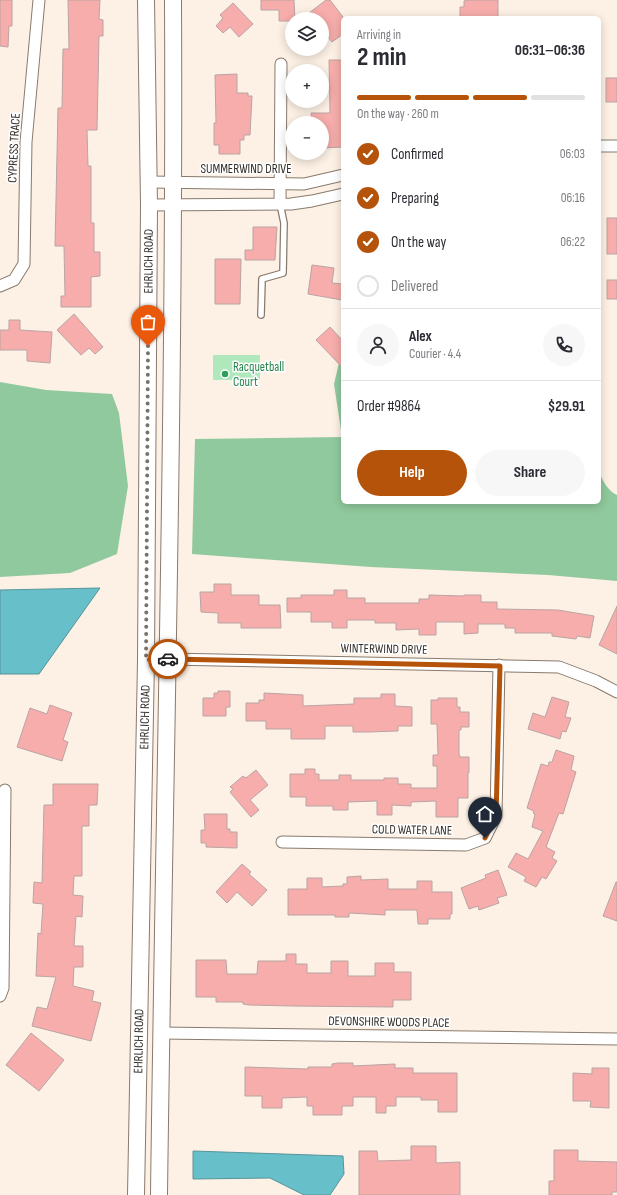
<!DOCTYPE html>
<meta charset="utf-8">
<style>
body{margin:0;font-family:"Sofia Sans Condensed",sans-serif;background:#f7f7f7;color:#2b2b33;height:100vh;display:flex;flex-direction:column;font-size:15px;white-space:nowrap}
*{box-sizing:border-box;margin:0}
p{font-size:13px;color:#7c7c81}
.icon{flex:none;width:22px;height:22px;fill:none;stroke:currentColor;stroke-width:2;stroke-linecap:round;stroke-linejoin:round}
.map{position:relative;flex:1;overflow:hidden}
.panel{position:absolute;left:341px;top:16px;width:260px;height:488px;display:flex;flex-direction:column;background:#fff;border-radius:6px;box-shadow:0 2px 10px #0003}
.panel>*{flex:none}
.controls{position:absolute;left:285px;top:12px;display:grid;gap:8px}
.controls a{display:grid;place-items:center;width:44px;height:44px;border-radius:50%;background:#fff;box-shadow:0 2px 10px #0003;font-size:20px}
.pin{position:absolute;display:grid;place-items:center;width:34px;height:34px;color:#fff;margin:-41px -17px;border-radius:50% 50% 50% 0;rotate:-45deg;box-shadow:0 0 4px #0007}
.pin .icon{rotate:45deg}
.courier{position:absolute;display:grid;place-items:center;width:40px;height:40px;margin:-20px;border:3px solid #b45309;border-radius:50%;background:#fff;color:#222;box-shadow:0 1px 5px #0007}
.overview em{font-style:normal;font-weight:700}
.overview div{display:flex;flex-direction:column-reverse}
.overview{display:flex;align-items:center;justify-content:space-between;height:68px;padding:0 16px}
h1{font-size:26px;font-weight:700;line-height:30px}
.bar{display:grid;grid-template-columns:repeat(4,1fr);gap:6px 4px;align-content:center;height:48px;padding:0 16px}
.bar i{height:5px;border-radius:3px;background:#e1e1e2}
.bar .selected{background:#b45309}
.bar p{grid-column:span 4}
.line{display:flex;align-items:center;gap:10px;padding:0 16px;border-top:1px solid #e1e1e2}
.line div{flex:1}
.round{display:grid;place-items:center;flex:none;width:42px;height:42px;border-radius:21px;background:#f7f7f7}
ol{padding:0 16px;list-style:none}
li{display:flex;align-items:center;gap:12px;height:44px}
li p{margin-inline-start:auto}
li .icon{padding:4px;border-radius:50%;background:#b45309;color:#fff;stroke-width:4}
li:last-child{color:#7c7c81}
li i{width:22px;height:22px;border:2px solid #e1e1e2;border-radius:50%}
.button{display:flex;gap:8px;margin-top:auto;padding:8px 16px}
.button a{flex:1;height:46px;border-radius:24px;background:#b45309;color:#fff;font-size:16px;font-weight:700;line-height:46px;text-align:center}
.button a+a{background:#f7f7f7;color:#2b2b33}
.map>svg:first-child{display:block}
.green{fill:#b0e8bd}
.forest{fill:#90c99d}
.water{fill:#67bfca;stroke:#579499}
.building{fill:#f6adab;stroke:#baa4a3}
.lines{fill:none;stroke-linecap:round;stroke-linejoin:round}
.service-casing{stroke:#887a6d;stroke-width:8}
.minor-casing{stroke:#887a6d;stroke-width:13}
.secondary-casing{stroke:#887a6d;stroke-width:18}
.service{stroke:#fff;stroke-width:5.5}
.minor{stroke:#fff;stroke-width:11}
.secondary{stroke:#fff;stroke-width:16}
.done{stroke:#7a726a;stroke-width:4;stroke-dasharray:0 7.2}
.route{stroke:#b45309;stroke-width:5}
.leisure-dot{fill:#2e9e5b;stroke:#fff;stroke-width:1.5}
.labels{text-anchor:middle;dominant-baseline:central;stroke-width:3;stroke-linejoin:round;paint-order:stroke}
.street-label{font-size:13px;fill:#332e28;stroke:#fff}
.leisure-label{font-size:13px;fill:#27864d;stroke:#fff;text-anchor:start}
</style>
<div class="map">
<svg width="617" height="1195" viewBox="0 0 617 1195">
<rect width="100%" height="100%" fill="#fdf1e5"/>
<rect class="green" x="213" y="355" width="47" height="25"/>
<g class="forest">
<path d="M339 363 343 364V502H599V470C601 479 608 491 617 495V581L548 575 371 567 192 554 195 439 342 437 334 384Z"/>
<path d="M0 382 46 390 112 394 119 413 128 486 117 554 70 573 0 577Z"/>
</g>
<g class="water">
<path d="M100 588 39 674H0V590Z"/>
<path d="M193 1151 343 1156 344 1174 330 1195H304L270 1178 193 1179Z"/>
</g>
<g class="building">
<path d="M0 0H12V26H9L8 47 0 46Z"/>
<path d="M68 0H100L99 19 103 20V36H99L97 130H87L88 166H91V223H94V252H100V276L91 277V307H61V296H65L64 246H55L58 108H62L63 49H69Z"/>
<path d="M261 0H294L295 19H292V21H279V10H261Z"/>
<path d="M326 0H330L343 17V34L332 42 322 29V19H314L309 13Z"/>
<path d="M468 0H498V18H460V7H464V1Z"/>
<path d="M233 3 253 24 239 37 230 27 223 33 216 26 223 18 220 15Z"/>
<path d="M329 60H343V147L322 148V123H312L311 113H330Z"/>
<path d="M237 74V93H248V96H252L250 135H244V140H240V154H219V145H214V123H216L215 75Z"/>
<rect x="606" y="78" width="11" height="24"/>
<rect x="607" y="218" width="10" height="36"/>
<path d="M253 227H277L275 260H245V250H253Z"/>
<path d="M215 259H241L240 304H215Z"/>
<path d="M312 265 334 268 332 283 343 284 342 300 308 294Z"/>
<rect x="607" y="280" width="10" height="19"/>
<path d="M74 314 103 347 95 354 89 348 81 355 57 330Z"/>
<path d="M9 320H20V330L52 332 50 363 27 361V350H0V330H9Z"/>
<path d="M330 327 343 341V368L316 340Z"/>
<path d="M214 584H231V595H259V605H280L281 628H241V623H218V613L201 612 200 592H214Z"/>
<path d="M334 590H347V598H365V603H419V599H429V595L464 596V595H481V602H497V609L558 610 594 616 590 638 577 636 576 639 552 636V633H515V628H505V624H478V633L464 634V622H436V635H419V629L396 630V623H375V620H347V628H332V622H311V612H287V598H301V595H334Z"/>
<path d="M617 606V654L599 645Z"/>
<path d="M218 691H230V707H226V716H203V698H214V693H218Z"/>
<path d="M264 693 303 695V706L354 704V698H381V694H395V706L412 707V726H398V731L368 732H353V726H325V739H291V729H266V721H246V703H259V700H264Z"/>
<path d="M552 697 569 702 565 717 571 718 566 732 562 731 560 739 528 729 533 713 545 717Z"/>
<path d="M438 698H457V707H460V712H469V727H461V730H459V754L460 757H469V773H468V798H458V817H436V801L411 802V806L392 805V815H377V801L348 802V810H333V806H306V797H290V774H305V769H315V774H319V780H339V775H351V780H384V778H398V784H411V788H437V766H433V755H438L437 724H431V700H438Z"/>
<path d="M50 705 72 713 63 740 68 742 62 761 17 747 30 708 47 714Z"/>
<path d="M556 750 574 756 571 770 576 772 563 814 559 813 546 847 555 852 552 858 557 861 546 879 542 877 536 887 524 881 526 877 508 867 516 853 528 859 543 831 532 827 535 814 533 813 534 811 527 808 541 764 548 766 549 762H552Z"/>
<path d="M256 770 268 785 250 800 259 810 251 817 230 792 233 789 230 787 243 776 246 778Z"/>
<path d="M53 784H98L97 805H89V826H82V876H74L73 895 83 896 82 917 76 916 74 946H83V967H74L73 986 94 991 92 1001 101 1003 91 1041 32 1026 37 1007 47 1009 56 977 36 976 38 933 41 934 43 904 33 903 34 882 42 883 44 805H53Z"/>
<path d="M204 814H227V829H230V832H237V848L206 847V843H201V830H205Z"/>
<path d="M242 864 251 872 249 874 267 890 252 906 237 892 227 903 216 892Z"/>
<path d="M498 870 507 895 497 898 499 903 479 910 478 906 469 909 461 888 486 878 485 875Z"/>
<path d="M361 876V880L388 879V889H417V881H432V892H452V914H450V919H428V924H418L417 910H385V915L349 913V917H335V915H288V889H307V878H322V887L343 886V884H347V877Z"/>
<path d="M616 882H617V921L603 916Z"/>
<path d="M286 954H296V964H307V973H331V961H348V976H375V963H394V972H411V1000H393V1007L292 1006 249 1005 243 1004V1002H216V997H196V960H226L227 974H257L258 961H286Z"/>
<path d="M31 1033 64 1060 39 1091 6 1065Z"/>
<path d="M338 1063H353V1066L395 1064V1068H413V1073H457V1112H438V1100H421V1097H396V1106H386V1113H376V1097H353V1106H342V1115H313V1106H307V1097L282 1098V1108H262V1096H245V1067L308 1069V1067H332V1064Z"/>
<path d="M592 1068H609V1108L590 1107 591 1101H573V1073L592 1074Z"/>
<path d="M411 1146H436V1163L460 1162V1195H359V1151H377L378 1161 411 1160Z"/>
<path d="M554 1150H578V1161L617 1162V1192H612V1195H549V1181H554Z"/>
</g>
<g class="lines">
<defs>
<path id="service" d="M261 315 262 279 283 273 284 223 280 204"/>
<g id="minor">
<path d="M599 146H617"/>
<path d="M149 182 304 184 343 175"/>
<path d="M280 204 281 64"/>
<path d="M149 205 291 204 312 201 343 194"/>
<path d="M0 286 14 280 24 264 26 142 39 0"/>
<path d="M146 660 168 659 559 667 596 681 617 692"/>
<path d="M282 842 466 845 485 838 496 816 499 665"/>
<path d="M0 996 3 988 5 790"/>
<path d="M161 1033 617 1039"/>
</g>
<g id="secondary">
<path id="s1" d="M136 1195 146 660 149 205 146 0"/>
<path d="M159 1195C164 797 175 398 173 0"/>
</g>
</defs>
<use href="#service" class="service-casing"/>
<use href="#minor" class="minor-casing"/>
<use href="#secondary" class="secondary-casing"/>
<use href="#service" class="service"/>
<use href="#minor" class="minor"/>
<use href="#secondary" class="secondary"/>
</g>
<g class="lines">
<path class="done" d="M148 346 146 660 168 659"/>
<path class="route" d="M168 659 500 666 496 816 485 838"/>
</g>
<circle class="leisure-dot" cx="225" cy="374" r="4"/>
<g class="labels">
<g class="street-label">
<text transform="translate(14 148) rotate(-87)">CYPRESS TRACE</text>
<text x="246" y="169">SUMMERWIND DRIVE</text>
<text stroke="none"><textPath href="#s1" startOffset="934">EHRLICH ROAD</textPath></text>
<text transform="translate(384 649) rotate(1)">WINTERWIND DRIVE</text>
<text stroke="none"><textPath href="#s1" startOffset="478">EHRLICH ROAD</textPath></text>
<text transform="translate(412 830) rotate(1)">COLD WATER LANE</text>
<text transform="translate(389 1022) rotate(1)">DEVONSHIRE WOODS PLACE</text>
<text stroke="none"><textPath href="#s1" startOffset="154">EHRLICH ROAD</textPath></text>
</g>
<g class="leisure-label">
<text x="233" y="367">Racquetball<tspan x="233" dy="15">Court</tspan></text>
</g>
</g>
</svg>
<div class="controls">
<a><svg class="icon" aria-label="layers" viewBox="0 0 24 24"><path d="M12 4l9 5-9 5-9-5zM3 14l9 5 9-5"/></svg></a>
<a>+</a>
<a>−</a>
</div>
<div class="pin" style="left:148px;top:346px;background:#ea580c"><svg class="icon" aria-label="bag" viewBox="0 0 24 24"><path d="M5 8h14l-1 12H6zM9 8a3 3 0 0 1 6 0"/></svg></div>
<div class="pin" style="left:485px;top:838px;background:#1f2937"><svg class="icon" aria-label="home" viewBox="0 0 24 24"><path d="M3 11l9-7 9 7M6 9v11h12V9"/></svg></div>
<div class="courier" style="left:168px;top:659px"><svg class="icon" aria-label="car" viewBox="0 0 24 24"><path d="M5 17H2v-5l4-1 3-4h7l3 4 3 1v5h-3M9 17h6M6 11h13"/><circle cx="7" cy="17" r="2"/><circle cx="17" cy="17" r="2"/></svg></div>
<section class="panel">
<div class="overview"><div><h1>2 min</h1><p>Arriving in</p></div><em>06:31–06:36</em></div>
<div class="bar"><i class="selected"></i><i class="selected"></i><i class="selected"></i><i></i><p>On the way · 260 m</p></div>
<ol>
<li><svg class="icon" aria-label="check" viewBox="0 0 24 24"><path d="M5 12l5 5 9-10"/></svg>Confirmed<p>06:03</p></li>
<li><svg class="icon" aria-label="check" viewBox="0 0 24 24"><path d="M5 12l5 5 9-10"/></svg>Preparing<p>06:16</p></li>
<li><svg class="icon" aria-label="check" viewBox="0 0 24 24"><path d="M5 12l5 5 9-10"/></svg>On the way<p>06:22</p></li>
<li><i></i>Delivered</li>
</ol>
<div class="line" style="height:72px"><a class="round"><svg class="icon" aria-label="person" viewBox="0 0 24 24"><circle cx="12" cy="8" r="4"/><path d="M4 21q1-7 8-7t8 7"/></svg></a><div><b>Alex</b><p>Courier · 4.4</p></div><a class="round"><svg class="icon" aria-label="phone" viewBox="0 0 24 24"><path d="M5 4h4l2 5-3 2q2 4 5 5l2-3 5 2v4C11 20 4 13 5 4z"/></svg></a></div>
<div class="line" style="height:52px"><div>Order #9864</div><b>$29.91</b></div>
<div class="button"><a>Help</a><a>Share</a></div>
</section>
</div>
